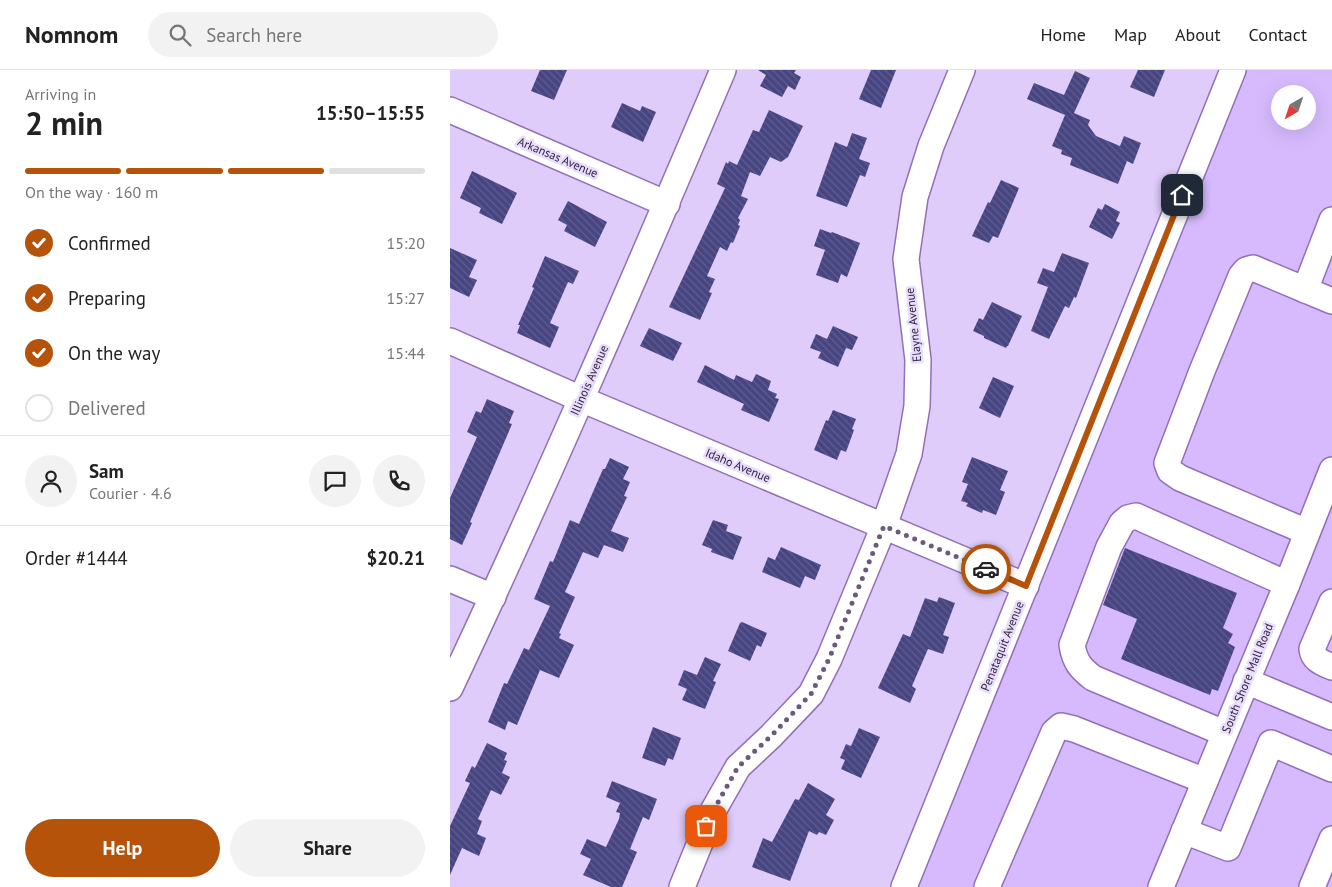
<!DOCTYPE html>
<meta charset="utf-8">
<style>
body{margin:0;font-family:"PT Sans",sans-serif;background:#f2f2f2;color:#222;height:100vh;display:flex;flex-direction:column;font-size:19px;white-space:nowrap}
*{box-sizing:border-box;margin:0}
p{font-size:16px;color:#767676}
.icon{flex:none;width:28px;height:28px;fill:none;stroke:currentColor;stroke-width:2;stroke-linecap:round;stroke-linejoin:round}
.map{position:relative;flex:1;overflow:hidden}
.panel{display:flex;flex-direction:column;background:#fff;width:450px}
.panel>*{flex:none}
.needle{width:32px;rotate:219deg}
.controls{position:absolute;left:821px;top:15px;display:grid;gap:10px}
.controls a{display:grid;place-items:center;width:45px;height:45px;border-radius:50%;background:#fff;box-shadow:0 5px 20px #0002;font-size:25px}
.pin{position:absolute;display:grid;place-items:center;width:42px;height:42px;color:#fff;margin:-21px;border-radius:10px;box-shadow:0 2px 8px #0006}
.courier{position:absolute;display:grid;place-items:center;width:50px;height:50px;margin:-25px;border:4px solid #b45309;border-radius:50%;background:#fff;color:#222;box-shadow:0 1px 6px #0007}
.head em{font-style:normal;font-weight:800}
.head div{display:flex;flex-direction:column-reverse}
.head{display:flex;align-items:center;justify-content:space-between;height:85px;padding:0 25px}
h1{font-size:32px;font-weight:800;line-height:38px}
.bar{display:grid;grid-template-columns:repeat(4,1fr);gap:8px 5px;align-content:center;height:60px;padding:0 25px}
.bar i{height:6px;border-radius:4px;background:#e0e0e0}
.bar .current{background:#b45309}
.bar p{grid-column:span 4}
.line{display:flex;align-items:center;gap:12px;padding:0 25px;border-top:1px solid #e0e0e0}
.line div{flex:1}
.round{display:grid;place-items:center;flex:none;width:52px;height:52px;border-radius:26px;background:#f2f2f2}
ol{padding:0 25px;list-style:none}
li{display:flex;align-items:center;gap:15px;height:55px}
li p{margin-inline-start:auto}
li .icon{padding:5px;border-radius:50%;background:#b45309;color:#fff;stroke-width:4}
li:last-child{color:#767676}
li i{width:28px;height:28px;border:2px solid #e0e0e0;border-radius:50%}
.cta{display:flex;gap:10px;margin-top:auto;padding:10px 25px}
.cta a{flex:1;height:58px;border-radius:30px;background:#b45309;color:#fff;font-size:20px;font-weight:800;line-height:58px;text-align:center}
.cta a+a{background:#f2f2f2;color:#222}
header{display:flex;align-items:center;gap:30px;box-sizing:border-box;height:70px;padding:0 25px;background:#fff;border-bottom:1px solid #e0e0e0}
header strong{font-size:24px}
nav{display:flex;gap:28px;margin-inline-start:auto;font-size:18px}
.search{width:350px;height:45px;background:#f2f2f2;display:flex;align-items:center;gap:12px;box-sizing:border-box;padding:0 18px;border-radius:28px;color:#767676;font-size:19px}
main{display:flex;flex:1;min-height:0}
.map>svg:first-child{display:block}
.built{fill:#d6bafd;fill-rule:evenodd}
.building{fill:url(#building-back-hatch)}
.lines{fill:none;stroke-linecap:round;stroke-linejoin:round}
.minor-casing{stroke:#9071b8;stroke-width:28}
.minor{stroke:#fff;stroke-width:25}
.done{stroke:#6a5b7e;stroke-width:5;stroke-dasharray:0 9}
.route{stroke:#b45309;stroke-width:6}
.labels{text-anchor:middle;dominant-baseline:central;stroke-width:5;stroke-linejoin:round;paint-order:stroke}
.street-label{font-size:12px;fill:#2b1e3b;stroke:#e9ddfc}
</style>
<header>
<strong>Nomnom</strong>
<div class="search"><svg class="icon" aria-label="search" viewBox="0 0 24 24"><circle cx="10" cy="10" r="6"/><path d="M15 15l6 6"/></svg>Search here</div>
<nav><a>Home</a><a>Map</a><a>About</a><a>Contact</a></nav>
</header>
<main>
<section class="panel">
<div class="head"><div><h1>2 min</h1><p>Arriving in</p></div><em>15:50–15:55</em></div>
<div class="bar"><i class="current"></i><i class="current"></i><i class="current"></i><i></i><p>On the way · 160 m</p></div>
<ol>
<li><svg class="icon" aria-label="check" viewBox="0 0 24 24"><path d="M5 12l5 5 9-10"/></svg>Confirmed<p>15:20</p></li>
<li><svg class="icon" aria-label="check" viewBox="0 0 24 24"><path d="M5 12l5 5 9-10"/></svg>Preparing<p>15:27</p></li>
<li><svg class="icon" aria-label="check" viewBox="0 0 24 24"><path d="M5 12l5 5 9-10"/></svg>On the way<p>15:44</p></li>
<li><i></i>Delivered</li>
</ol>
<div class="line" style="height:90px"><a class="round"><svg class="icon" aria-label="person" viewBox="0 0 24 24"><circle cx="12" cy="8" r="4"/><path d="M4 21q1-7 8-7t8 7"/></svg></a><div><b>Sam</b><p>Courier · 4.6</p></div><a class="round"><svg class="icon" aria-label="chat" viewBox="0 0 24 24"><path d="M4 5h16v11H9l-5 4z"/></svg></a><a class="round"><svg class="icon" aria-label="phone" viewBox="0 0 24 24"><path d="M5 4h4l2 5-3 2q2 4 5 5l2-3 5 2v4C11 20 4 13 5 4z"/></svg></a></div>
<div class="line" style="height:65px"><div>Order #1444</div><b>$20.21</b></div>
<div class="cta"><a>Help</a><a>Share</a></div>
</section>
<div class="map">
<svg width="882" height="817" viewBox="0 0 882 817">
<defs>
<pattern id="building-back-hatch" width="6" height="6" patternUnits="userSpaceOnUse" patternTransform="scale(1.25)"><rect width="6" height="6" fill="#474581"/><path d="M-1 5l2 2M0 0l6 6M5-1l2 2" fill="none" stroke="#5f5d8e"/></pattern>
</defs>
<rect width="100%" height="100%" fill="#dfccfa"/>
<path class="built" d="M783 0H882V817H454ZM830 24H858V51H830Z"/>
<g class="building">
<path d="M90 0H117L104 30 81 21Z"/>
<path d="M308 0H346L344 3 351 7 345 20 338 16 332 27 310 16 316 5Z"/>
<path d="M421 0H446L431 38 409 29Z"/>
<path d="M688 0H715L704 27 680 17Z"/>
<path d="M625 1 640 8 624 43 640 50 638 55 646 66 670 76 674 66 691 73 683 94 677 91 668 114 620 95 622 88 611 84 612 80 602 76 615 45 577 29 584 13 614 25Z"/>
<path d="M172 33 190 41 192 36 206 42 193 72 161 57Z"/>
<path d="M319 40 353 56 338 87 331 92 320 87 310 106 300 102 291 126 298 129 288 148 290 150 288 155 290 156 283 173 281 172 277 181 270 177 257 206 265 209 259 222 262 223 250 250 219 237 275 118 267 114 276 92 278 94 279 91 287 95 303 60 309 62Z"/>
<path d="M402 63 417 68 409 89 420 93 415 107 410 105 397 137 366 126 385 72 397 77Z"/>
<path d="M22 101 67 123 52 154 29 143 31 138 10 128Z"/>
<path d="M551 110 569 118 548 168 543 166 539 173 522 166 538 132 540 133Z"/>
<path d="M118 131 157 152 145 177 114 161 117 155 108 150Z"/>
<path d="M655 134 670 142 666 151 670 153 662 169 639 157 648 138 652 140Z"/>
<path d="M370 159 381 163 382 162 410 173 397 207 391 204 388 213 366 205 375 180 364 176Z"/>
<path d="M0 178 27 190 19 207 27 210 19 227 0 218Z"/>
<path d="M612 183 639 193 626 228 624 227 619 238 615 236 599 269 581 261 598 217 587 213 593 198 604 202Z"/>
<path d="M95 186 129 201 123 214 118 212 100 253 109 257 100 278 67 263 70 255H68L84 218 82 217Z"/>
<path d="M542 232 572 246 558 276H557L556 278 534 268V266L523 261 529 248 533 250Z"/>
<path d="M383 256 408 267 402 280 396 278 388 297 368 288 371 282 360 278 366 264 377 269Z"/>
<path d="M199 258 232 273 223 291 190 276Z"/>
<path d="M255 295 284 310 286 305 302 312 306 304 321 311 318 320 327 324 325 328 329 329 319 352 291 340 294 334 247 312Z"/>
<path d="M543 307 564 316 550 348 529 338Z"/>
<path d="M37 329 64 341 59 353 62 354 20 452 22 453 12 475 0 469V428L27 367 17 362 26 341 31 343Z"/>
<path d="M383 340 406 349 402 359 404 360 396 382 391 380 387 390 364 380 376 350 378 351Z"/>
<path d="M522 387 558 401 550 420 555 422 546 445 533 440 532 443 516 436 518 433 511 431 518 414 512 412Z"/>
<path d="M160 388 179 397 173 409 180 412 174 426 177 427 161 461 179 468 173 482 154 475 148 488 133 482 115 522 125 527 109 563 111 564 109 568 124 575 109 608 90 600 67 655 58 651 55 660 38 652 54 613 57 614 74 578 79 580 100 536 84 529 100 491 103 492 120 450 129 454 153 399H155Z"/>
<path d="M263 450 278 455 276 461 292 467 283 490 261 482 262 479 252 475Z"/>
<path d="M331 477 371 495 365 510 355 506 350 518 312 502 318 487 325 490Z"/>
<path d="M675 478 787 523 773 558 783 564 778 573 785 577 768 621 762 619 760 625 671 589 687 549 653 535Z"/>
<path d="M489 527 505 533 493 565 499 567 493 584 478 579 462 616 466 619 460 633 428 618 453 564 460 567 475 528 487 532Z"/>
<path d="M292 552 317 563 311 577 307 575 300 591 278 581 290 553Z"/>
<path d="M255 587 271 594 263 611 266 612 255 639 232 630 237 619 228 615 234 600 247 605Z"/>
<path d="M203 657 231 668 223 690 218 688 215 696 192 688Z"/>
<path d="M409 658 430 667 411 708 391 699 395 690 390 688 396 674 401 676Z"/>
<path d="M37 673 57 683 54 690 57 691 52 703 60 707 51 725 41 720 28 749 32 751 27 764 36 768 29 786 12 778 0 805V756L20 713 15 711 22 696 25 698Z"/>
<path d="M162 711 207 729 199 750 193 747 180 779 187 782 172 817H161L133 805 141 789 130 784 137 769 156 777 169 749 170 743 166 742 170 733 156 727Z"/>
<path d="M358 713 385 729 376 745 384 750 376 765 369 762 367 765 359 761 340 811 302 797 313 768 322 772 345 729 349 730Z"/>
</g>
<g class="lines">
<defs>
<g id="minor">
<path d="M0 40 217 134"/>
<path d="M855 220 882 150"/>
<path d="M0 271 131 329 576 516"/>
<path d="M857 462 730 408 720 401 717 393 752 301 791 206 796 200 803 198 882 231"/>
<path d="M0 509 43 527"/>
<path d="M882 532 862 579C863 590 873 593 882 597"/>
<path d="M796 611 882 647"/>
<path d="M0 618C96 414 185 207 273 0"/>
<path d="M774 663 643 608C630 598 625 592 622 575L659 477 672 453 678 448 686 446 837 514"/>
<path d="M734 761 778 778 821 673 882 699"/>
<path d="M232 817 263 741 288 697 321 666 361 624 379 589 434 456 459 384 467 336 468 290 456 189 465 127 481 76 512 0"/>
<path d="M454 817 783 0"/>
<path d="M537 817 604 662 611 656 624 659 755 711"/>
<path d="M711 817 837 514 882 400"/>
<path d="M862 817 882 769"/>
</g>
</defs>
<use href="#minor" class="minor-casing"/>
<use href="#minor" class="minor"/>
</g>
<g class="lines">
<path class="done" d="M256 756 263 741 288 697 321 666 361 624 379 589 434 456 536 499"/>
<path class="route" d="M536 499 576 516 732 125"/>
</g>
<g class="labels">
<g class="street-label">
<text transform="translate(108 87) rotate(23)">Arkansas Avenue</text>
<text transform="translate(463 255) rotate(-96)">Elayne Avenue</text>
<text transform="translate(139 310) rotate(-66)">Illinois Avenue</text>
<text transform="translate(288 395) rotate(23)">Idaho Avenue</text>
<text transform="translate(552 576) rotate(-68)">Penataquit Avenue</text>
<text transform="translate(797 608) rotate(-68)">South Shore Mall Road</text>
</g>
</g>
</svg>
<div class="controls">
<a><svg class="needle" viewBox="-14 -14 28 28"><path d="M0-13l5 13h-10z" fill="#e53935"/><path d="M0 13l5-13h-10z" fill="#767676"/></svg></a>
</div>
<div class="pin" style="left:256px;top:756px;background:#ea580c"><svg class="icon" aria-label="bag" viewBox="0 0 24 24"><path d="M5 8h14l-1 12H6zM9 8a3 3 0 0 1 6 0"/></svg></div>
<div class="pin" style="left:732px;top:125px;background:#1f2937"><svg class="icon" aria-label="home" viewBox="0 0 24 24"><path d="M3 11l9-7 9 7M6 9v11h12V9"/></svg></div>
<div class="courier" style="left:536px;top:499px"><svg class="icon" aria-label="car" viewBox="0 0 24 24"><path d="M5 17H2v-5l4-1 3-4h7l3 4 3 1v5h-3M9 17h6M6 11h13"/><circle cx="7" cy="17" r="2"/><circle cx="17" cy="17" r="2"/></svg></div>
</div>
</main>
